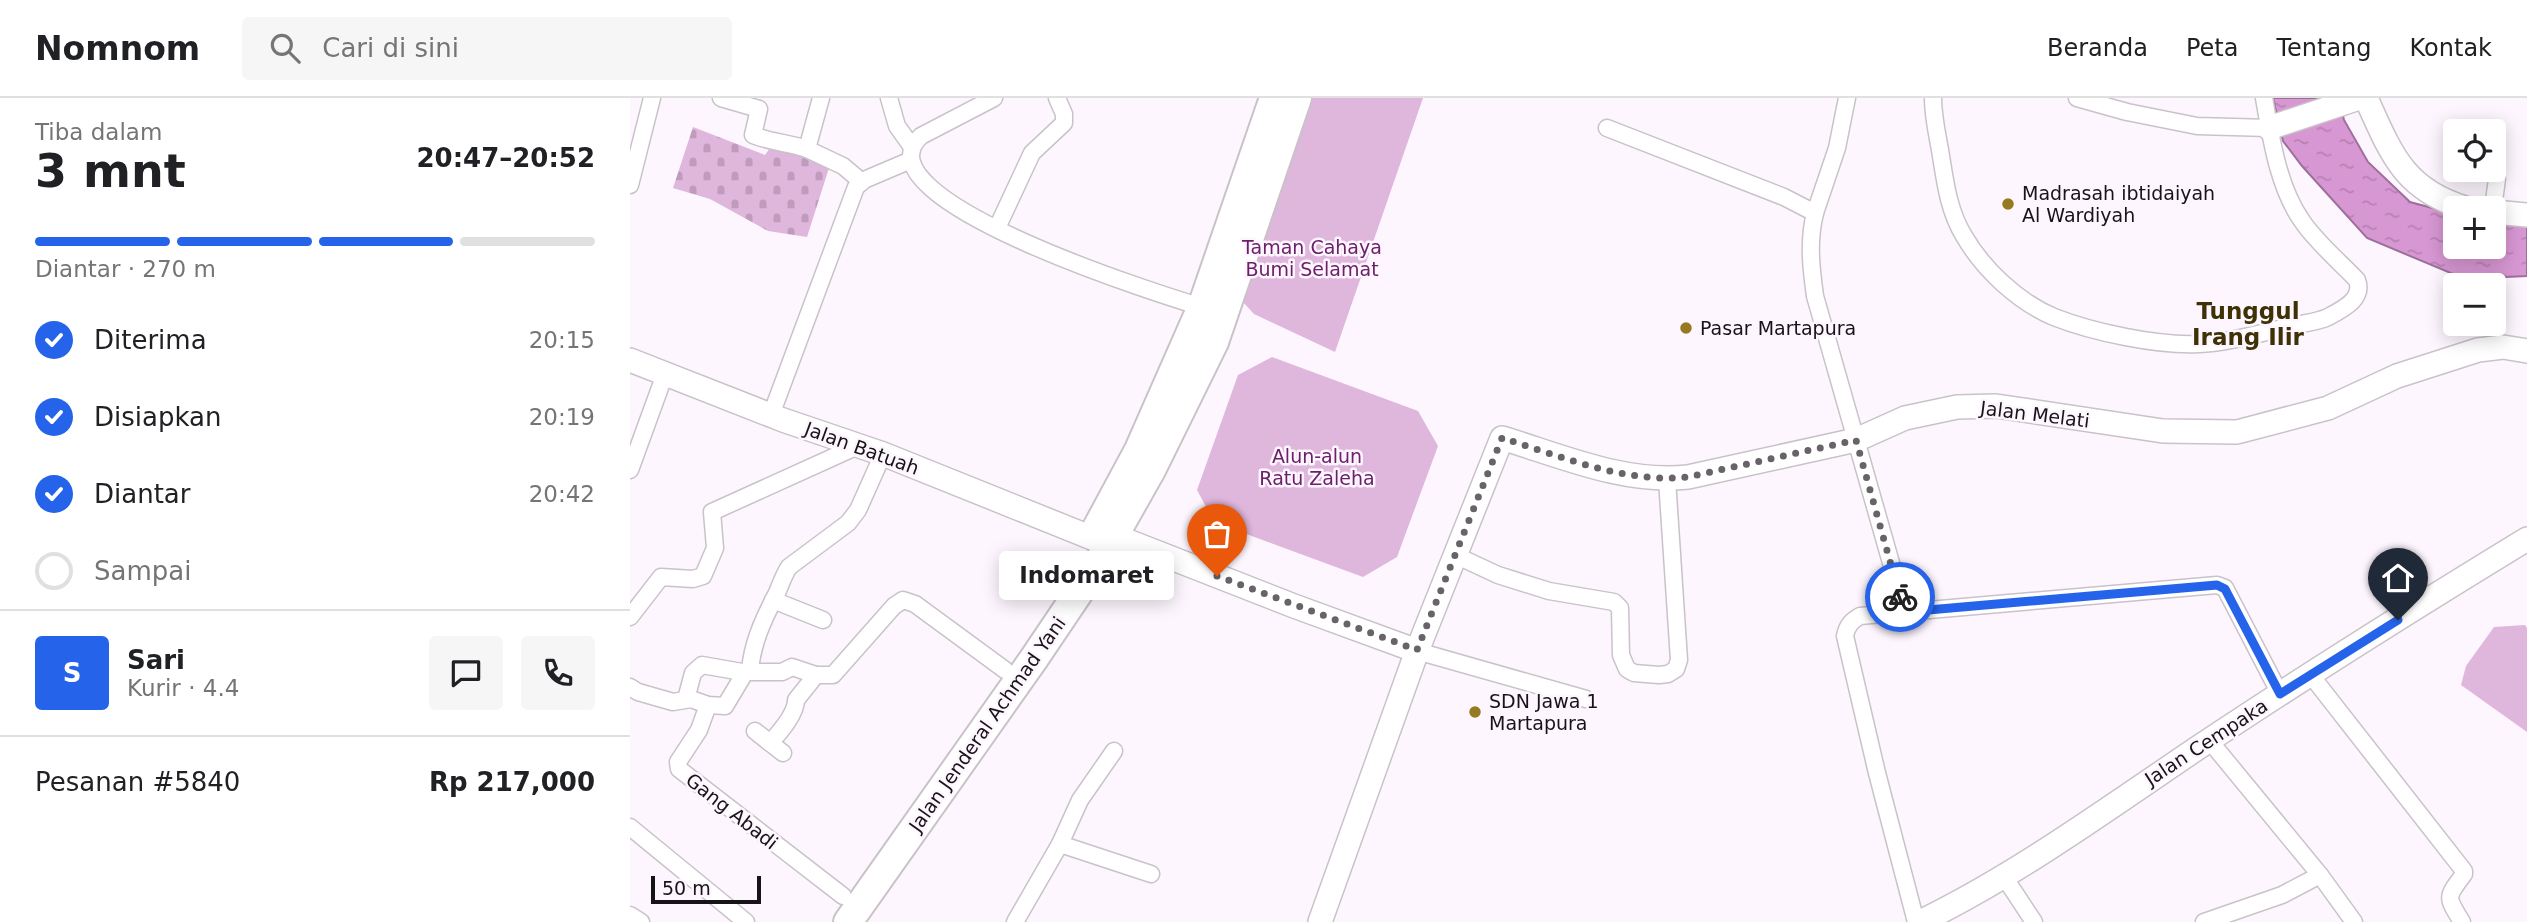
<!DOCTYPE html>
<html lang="id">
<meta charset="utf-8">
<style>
body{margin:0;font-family:"DejaVu Sans",sans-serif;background:#f6f6f6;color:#202124;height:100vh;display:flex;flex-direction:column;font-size:26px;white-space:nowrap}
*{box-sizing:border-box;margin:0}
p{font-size:23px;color:#757577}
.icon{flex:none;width:38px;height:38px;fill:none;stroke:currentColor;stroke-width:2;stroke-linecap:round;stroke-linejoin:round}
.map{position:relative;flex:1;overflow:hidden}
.panel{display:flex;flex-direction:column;background:#fff;width:630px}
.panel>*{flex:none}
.controls{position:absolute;left:1813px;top:21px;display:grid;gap:14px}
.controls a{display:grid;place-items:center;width:63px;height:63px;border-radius:7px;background:#fff;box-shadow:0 4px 18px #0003;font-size:35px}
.scale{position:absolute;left:21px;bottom:18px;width:110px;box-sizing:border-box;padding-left:7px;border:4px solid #171417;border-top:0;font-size:19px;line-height:24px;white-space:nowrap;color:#171417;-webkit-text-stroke:5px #fef6fe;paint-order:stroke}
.pin{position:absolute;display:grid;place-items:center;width:60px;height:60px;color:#fff;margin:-72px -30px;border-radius:50% 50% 50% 0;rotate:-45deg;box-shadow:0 0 7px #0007}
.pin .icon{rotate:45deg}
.courier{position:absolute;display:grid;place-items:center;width:70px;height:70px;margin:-35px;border:5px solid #2563eb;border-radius:50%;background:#fff;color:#222;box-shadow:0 2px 9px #0007}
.bubble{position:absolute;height:49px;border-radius:7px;background:#fff;box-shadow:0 4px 18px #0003;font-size:23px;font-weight:800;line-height:49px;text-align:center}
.headline em{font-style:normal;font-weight:800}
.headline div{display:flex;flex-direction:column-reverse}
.headline{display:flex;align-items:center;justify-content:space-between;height:119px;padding:0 35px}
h1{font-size:46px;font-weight:800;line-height:52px}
.bar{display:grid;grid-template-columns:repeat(4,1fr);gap:10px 7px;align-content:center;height:84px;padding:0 35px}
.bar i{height:9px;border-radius:5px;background:#e0e0e0}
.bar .selected{background:#2563eb}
.bar p{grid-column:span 4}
.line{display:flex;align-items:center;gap:18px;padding:0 35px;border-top:2px solid #e0e0e0}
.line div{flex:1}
.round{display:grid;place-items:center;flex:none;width:74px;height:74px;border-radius:7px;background:#f6f6f6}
ol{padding:0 35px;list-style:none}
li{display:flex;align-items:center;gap:21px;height:77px}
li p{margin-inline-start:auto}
li .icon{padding:7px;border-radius:50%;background:#2563eb;color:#fff;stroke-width:4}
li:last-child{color:#757577}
li i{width:38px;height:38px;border:4px solid #e0e0e0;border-radius:50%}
header{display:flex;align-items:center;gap:42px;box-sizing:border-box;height:98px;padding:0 35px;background:#fff;border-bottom:2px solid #e0e0e0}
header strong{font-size:33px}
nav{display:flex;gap:38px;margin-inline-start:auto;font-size:24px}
.search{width:490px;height:63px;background:#f6f6f6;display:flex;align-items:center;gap:18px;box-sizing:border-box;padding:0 24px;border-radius:7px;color:#757577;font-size:26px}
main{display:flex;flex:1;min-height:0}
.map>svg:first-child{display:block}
.green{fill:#dfb6dc}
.cemetery{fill:url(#cemetery-stones)}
.water{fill:url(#water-ripples);stroke:#9d709b;stroke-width:2}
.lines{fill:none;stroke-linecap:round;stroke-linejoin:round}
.street-casing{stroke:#cac2c9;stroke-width:19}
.secondary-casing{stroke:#cac2c9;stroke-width:26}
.highway-casing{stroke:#cac2c9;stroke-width:32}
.street{stroke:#fff;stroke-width:16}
.secondary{stroke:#fff;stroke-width:23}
.highway{stroke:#fff;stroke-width:28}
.done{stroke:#686368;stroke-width:7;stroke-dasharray:0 12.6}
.route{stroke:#2563eb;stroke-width:9}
.poi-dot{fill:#967a21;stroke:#fef6fe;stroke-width:2.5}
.labels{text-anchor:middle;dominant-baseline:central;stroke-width:5;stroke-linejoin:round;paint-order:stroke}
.poi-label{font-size:19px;fill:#171417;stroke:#fef6fe;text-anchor:start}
.park-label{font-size:19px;fill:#6b2069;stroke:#fef6fe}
.street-label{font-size:19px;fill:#171417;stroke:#fef6fe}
.quarter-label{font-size:23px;font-weight:bold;fill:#3e3106;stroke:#fef6fe}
</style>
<header>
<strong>Nomnom</strong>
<div class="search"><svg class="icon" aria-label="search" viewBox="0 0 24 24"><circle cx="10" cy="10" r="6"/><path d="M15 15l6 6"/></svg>Cari di sini</div>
<nav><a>Beranda</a><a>Peta</a><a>Tentang</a><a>Kontak</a></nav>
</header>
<main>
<section class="panel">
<div class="headline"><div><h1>3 mnt</h1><p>Tiba dalam</p></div><em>20:47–20:52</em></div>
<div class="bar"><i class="selected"></i><i class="selected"></i><i class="selected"></i><i></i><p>Diantar · 270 m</p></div>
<ol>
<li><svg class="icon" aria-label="check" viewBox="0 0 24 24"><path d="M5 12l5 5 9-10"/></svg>Diterima<p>20:15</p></li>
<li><svg class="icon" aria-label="check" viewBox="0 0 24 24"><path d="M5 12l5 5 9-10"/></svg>Disiapkan<p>20:19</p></li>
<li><svg class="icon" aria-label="check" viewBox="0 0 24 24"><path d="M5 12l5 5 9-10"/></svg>Diantar<p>20:42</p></li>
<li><i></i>Sampai</li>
</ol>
<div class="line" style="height:126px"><b class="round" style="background:#2563eb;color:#fff">S</b><div><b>Sari</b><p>Kurir · 4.4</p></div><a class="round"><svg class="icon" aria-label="chat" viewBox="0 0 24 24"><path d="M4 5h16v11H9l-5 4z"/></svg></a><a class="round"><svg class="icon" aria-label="phone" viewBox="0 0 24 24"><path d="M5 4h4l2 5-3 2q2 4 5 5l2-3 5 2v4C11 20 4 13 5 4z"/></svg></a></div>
<div class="line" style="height:91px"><div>Pesanan #5840</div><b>Rp 217,000</b></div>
</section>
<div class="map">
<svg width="1897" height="824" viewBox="0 0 1897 824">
<defs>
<pattern id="cemetery-stones" width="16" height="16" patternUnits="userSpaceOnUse" patternTransform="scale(1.75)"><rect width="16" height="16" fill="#dfb6dc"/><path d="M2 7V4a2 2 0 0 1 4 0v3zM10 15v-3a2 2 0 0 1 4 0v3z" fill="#bf9cbc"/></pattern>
<pattern id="water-ripples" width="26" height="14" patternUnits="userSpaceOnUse" patternTransform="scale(1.75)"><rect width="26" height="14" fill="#d797d3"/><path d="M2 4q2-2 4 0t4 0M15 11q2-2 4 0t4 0" fill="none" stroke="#b881b4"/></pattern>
</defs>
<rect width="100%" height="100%" fill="#fef6fe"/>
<g class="green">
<path d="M682 0H793L705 254 624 216 613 204V197Z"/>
<path d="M642 259 788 313 808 348 767 459 733 479 584 424 567 392 608 277Z"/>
<path d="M1895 527 1897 530V634L1831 587 1836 568 1864 529Z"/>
</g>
<path class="cemetery" d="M63 29 135 57 142 47 199 70 177 139 138 133 80 101 43 90Z"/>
<path class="water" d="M1643 0H1709L1714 22 1738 64 1780 104 1825 116V149H1864V124L1897 128V178L1835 181 1737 140 1672 68 1653 43Z"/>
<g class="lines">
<defs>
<g id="street">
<path d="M91 0 129 11 123 37C140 44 159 45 177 51"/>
<path d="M191 0 177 51 213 68 232 84"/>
<path d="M259 0 267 28 282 49"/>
<path d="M364 0 291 38C221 101 540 200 579 211"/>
<path d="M1303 0C1303 18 1307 35 1310 52 1315 82 1318 112 1334 138 1353 171 1388 204 1424 219 1462 234 1527 248 1569 246 1598 245 1633 234 1662 228 1674 225 1688 224 1698 219 1713 211 1734 201 1727 182 1709 163 1687 145 1672 123 1648 89 1641 40 1634 0"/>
<path d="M1447 0 1497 14 1567 28 1639 30"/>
<path d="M977 30 1154 99 1185 115C1178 144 1181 169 1185 198L1275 514"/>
<path d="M0 87 22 0"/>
<path d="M1863 110 1867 81"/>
<path d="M1185 115 1207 50 1217 0"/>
<path d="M367 130 402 55 434 25V16L427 0"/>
<path d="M141 317 226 89 234 82 281 62"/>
<path d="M0 372 35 276"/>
<path d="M825 457 868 477 919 493 984 504 990 510 991 557 997 571 1004 575 1029 577 1038 576 1046 571 1049 562 1037 381"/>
<path d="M143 502 193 522"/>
<path d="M0 519 31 479 63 481 73 478 85 450 82 414 230 347"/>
<path d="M787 553 956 601"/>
<path d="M120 573C122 546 133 522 145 499 150 489 153 478 159 469L218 425 228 412 253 356"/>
<path d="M1680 576 1834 773V776C1816 800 1816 798 1832 824"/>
<path d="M0 589 8 594 43 604 61 601 78 607 95 608 116 573"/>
<path d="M56 601 63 575 72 567 112 574H152L162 569 186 577H203L264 508 273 502 285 506 375 572"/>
<path d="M78 607 69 632 48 664 49 671 213 798"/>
<path d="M125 633 153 655"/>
<path d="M1579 642 1690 777 1724 824"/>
<path d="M140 645C150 634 166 616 166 602L186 577"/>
<path d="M484 653 450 702 430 746 521 776"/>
<path d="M0 729 116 824"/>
<path d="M1373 777 1404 824"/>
<path d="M0 817 11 824"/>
<path d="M385 824 430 746"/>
<path d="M1286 824 1247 675 1215 538C1217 528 1221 523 1230 518L1587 487 1595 490 1650 596"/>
<path d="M1574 824 1652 797 1690 777"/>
</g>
<g id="secondary">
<path d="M1736 0C1761 55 1773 91 1835 110"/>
<path d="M1639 30 1729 0"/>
<path d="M1864 114 1897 117"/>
<path d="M0 262 153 322 253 356 462 440"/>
<path d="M485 438 664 508 787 553"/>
<path d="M690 824 787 553 872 340C931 358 995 386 1058 379L1226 342 1275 320 1327 309 1366 308 1533 333 1607 334 1698 310 1767 278 1848 252 1873 249 1897 253"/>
<path d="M1290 824C1387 777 1480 709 1569 649 1677 577 1787 508 1897 441"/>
</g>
<g id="highway">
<path d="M467 430 509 352 572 209 644 0"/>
<path d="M218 824 403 562 469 464 521 372 584 244 667 0"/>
</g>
</defs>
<use href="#street" class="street-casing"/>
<use href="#secondary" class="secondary-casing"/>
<use href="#highway" class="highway-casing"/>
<use href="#street" class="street"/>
<use href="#secondary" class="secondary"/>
<use href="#highway" class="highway"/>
</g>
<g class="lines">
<path class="done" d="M587 478 787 552 872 340C931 358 995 386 1058 379L1226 342 1270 499"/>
<path class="route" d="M1270 499 1275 514 1587 487 1595 491 1650 596 1768 522"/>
</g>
<g class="poi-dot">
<circle cx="1378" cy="106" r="7"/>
<circle cx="1056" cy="230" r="7"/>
<circle cx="845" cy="614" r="7"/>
</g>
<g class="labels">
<g class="poi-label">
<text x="1392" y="95">Madrasah ibtidaiyah<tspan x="1392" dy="22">Al Wardiyah</tspan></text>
<text x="1070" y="230">Pasar Martapura</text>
<text x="859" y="603">SDN Jawa 1<tspan x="859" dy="22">Martapura</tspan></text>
</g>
<g class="park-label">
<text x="682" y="149">Taman Cahaya<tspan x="682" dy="22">Bumi Selamat</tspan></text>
<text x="687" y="358">Alun-alun<tspan x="687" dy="22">Ratu Zaleha</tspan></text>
</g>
<g class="street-label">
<text transform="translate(1405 316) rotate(7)">Jalan Melati</text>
<text transform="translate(232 350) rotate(20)">Jalan Batuah</text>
<text transform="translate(357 626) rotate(-55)">Jalan Jenderal Achmad Yani</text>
<text transform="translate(1576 644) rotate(-33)">Jalan Cempaka</text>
<text transform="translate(102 713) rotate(38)">Gang Abadi</text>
</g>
<g class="quarter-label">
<text x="1618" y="213">Tunggul<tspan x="1618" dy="26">Irang Ilir</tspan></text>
</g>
</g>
</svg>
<div class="controls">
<a><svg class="icon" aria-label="locate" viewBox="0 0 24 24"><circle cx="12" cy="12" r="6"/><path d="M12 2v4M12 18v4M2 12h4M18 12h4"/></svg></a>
<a>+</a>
<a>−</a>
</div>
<div class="scale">50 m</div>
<div class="pin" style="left:587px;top:478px;background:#ea580c"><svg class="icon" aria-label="bag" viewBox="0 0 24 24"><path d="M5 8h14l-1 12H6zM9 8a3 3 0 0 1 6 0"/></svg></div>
<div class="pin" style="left:1768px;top:522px;background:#1f2937"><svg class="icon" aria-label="home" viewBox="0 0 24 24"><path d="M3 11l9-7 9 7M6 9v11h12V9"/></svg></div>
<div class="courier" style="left:1270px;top:499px"><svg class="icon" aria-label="bike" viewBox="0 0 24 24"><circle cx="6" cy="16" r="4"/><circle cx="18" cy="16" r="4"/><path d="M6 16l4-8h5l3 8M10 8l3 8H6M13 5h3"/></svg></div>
<div class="bubble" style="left:369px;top:453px;width:175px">Indomaret</div>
</div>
</main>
